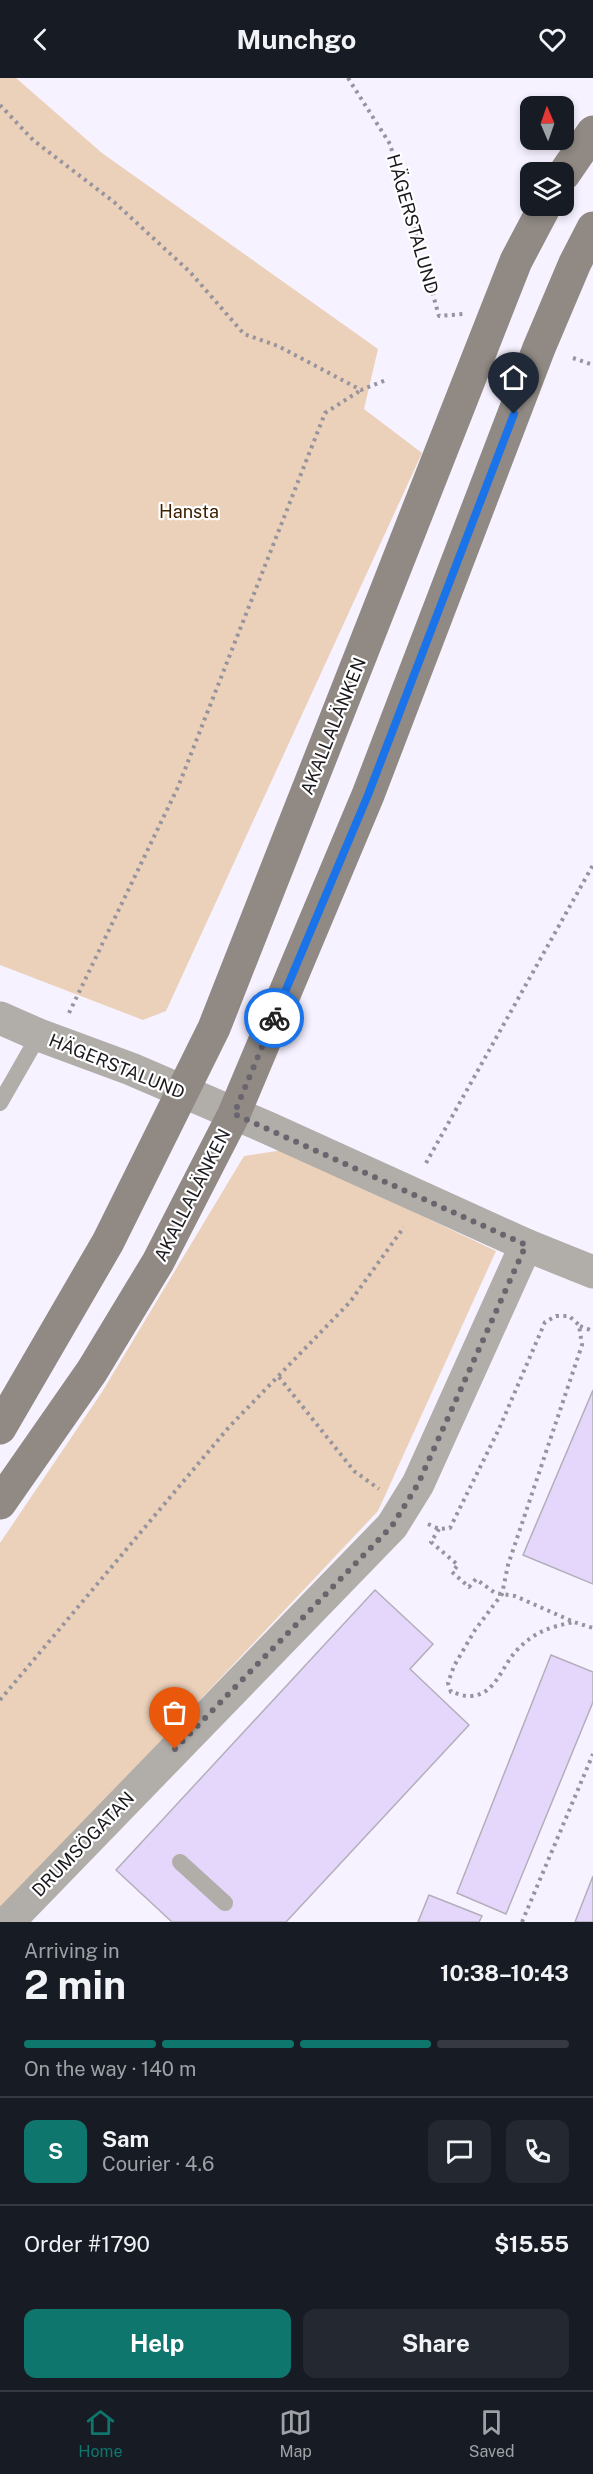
<!DOCTYPE html>
<meta charset="utf-8">
<style>
body{margin:0;font-family:"Public Sans",sans-serif;background:#242831;color:#f1f3f6;height:100vh;display:flex;flex-direction:column;font-size:22px;white-space:nowrap}
*{box-sizing:border-box;margin:0}
p{font-size:20px;color:#9ea1a6}
.icon{flex:none;width:33px;height:33px;fill:none;stroke:currentColor;stroke-width:2;stroke-linecap:round;stroke-linejoin:round}
.map{position:relative;height:1844px;overflow:hidden}
.side{display:flex;flex-direction:column;background:#171b24;flex:1}
.side>*{flex:none}
.needle{width:39px;rotate:358deg}
.fabs{position:absolute;left:520px;top:18px;display:grid;gap:12px}
.fabs a{display:grid;place-items:center;width:54px;height:54px;border-radius:12px;background:#171b24;box-shadow:0 3px 9px #0003;font-size:30px}
.pin{position:absolute;display:grid;place-items:center;width:51px;height:51px;color:#fff;margin:-62px -26px;border-radius:50% 50% 50% 0;rotate:-45deg;box-shadow:0 0 6px #0007}
.pin .icon{rotate:45deg}
.courier{position:absolute;display:grid;place-items:center;width:60px;height:60px;margin:-30px;border:4px solid #1a73e8;border-radius:50%;background:#fff;color:#222;box-shadow:0 2px 8px #0007}
.headline em{font-style:normal;font-weight:700}
.headline div{display:flex;flex-direction:column-reverse}
.headline{display:flex;align-items:center;justify-content:space-between;height:102px;padding:0 24px}
h1{font-size:39px;font-weight:700;line-height:45px}
.bar{display:grid;grid-template-columns:repeat(4,1fr);gap:9px 6px;align-content:center;height:72px;padding:0 24px}
.bar i{height:8px;border-radius:4px;background:#363941}
.bar .selected{background:#0f766e}
.bar p{grid-column:span 4}
.line{display:flex;align-items:center;gap:15px;padding:0 24px;border-top:2px solid #363941}
.line div{flex:1}
.round{display:grid;place-items:center;flex:none;width:63px;height:63px;border-radius:12px;background:#242831}
.primary-button{display:flex;gap:12px;margin-top:auto;padding:12px 24px}
.primary-button a{flex:1;height:69px;border-radius:12px;background:#0f766e;color:#fff;font-size:24px;font-weight:700;line-height:69px;text-align:center}
.primary-button a+a{background:#242831;color:#f1f3f6}
header{display:flex;justify-content:space-between;align-items:center;height:78px;padding:0 24px;background:#171b24;font-size:27px;font-weight:700}
.tab-bar{display:flex;justify-content:space-around;align-items:center;height:84px;border-top:2px solid #363941;background:#171b24;font-size:16px;color:#9ea1a6}
.tab-bar a{display:grid;justify-items:center;gap:3px}
.tab-bar .selected{color:#0f766e}
.map>svg:first-child{display:block}
.green{fill:#ebd1ba}
.building{fill:#e5d7fb;stroke:#b3afba;stroke-width:1.5}
.lines{fill:none;stroke-linecap:round;stroke-linejoin:round}
.path{stroke:#97949d;stroke-width:4;stroke-dasharray:3 4.5;stroke-linecap:butt}
.lane{stroke:#b1ada9;stroke-width:16}
.street{stroke:#b1ada9;stroke-width:33}
.secondary{stroke:#918a84;stroke-width:33}
.done{stroke:#68656d;stroke-width:6;stroke-dasharray:0 10.8}
.route{stroke:#1a73e8;stroke-width:8}
.labels{text-anchor:middle;dominant-baseline:central;stroke-width:4.5;stroke-linejoin:round;paint-order:stroke}
.street-label{font-size:18px;fill:#1b191e;stroke:#fff}
.park-label{font-size:18px;fill:#3f2100;stroke:#fff}
</style>
<header><svg class="icon" aria-label="back" viewBox="0 0 24 24"><path d="M15 5l-7 7 7 7"/></svg>Munchgo<svg class="icon" aria-label="heart" viewBox="0 0 24 24"><path d="M12 20l-8-8c-3-5 5-10 8-4 3-6 11-1 8 4z"/></svg></header>
<div class="map">
<svg width="593" height="1844" viewBox="0 0 593 1844">
<rect width="100%" height="100%" fill="#f7f2ff"/>
<g class="green">
<path d="M0 0H16L102 75 378 271 364 331 422 375 166 933 143 942 0 887Z"/>
<path d="M283 1072 496 1173 378 1433 0 1834V1465L102 1314 244 1078Z"/>
</g>
<g class="building">
<path d="M593 1312V1506L523 1477Z"/>
<path d="M375 1512 433 1566 410 1591 469 1647 286 1844H172L116 1792Z"/>
<path d="M551 1577 593 1594V1624L506 1836 457 1815Z"/>
<path d="M593 1798V1844H575Z"/>
<path d="M429 1817 482 1838 479 1844H418Z"/>
</g>
<g class="lines">
<g class="path">
<path d="M348 0 390 66 439 238 463 236"/>
<path d="M0 27 33 62 114 124 190 194 244 256 278 268 361 312 386 302"/>
<path d="M573 280 593 287"/>
<path d="M69 935 178 709 325 335 361 312"/>
<path d="M426 1085 593 787"/>
<path d="M580 1248 593 1253"/>
<path d="M279 1299 354 1393 379 1411"/>
<path d="M428 1446 439 1451 450 1450 499 1351 545 1244 556 1238H569L579 1247 582 1267 508 1487 502 1516 475 1552 454 1588 448 1605 451 1614C457 1615 464 1619 470 1618 495 1618 502 1588 516 1573 534 1554 549 1549 574 1544"/>
<path d="M439 1451 431 1464 458 1487 452 1494 469 1509 476 1501 495 1515 515 1518 574 1544 593 1550"/>
<path d="M0 1622 229 1349 350 1224 404 1149"/>
<path d="M522 1844 593 1676"/>
</g>
<g class="lane">
<path d="M0 1025 39 957"/>
<path d="M180 1784 225 1825"/>
</g>
<g class="street">
<path d="M0 940 39 957 131 991 268 1050 526 1167 593 1194"/>
<path d="M8 1844 392 1448 418 1406 526 1167"/>
</g>
<g class="secondary">
<path d="M564 96 593 54"/>
<path d="M0 1350 108 1164 214 950 516 183 545 128"/>
<path d="M0 1425 92 1293 158 1184 234 1036 368 717 539 270 575 185 593 150"/>
</g>
</g>
<g class="lines">
<path class="done" d="M175 1671 392 1448 418 1406 526 1167 234 1036 274 940"/>
<path class="route" d="M274 940 368 717 514 336"/>
</g>
<g class="labels">
<g class="street-label">
<text transform="translate(413 146) rotate(74)">HÄGERSTALUND</text>
<text transform="translate(333 648) rotate(-68)">AKALLALÄNKEN</text>
<text transform="translate(117 988) rotate(22)">HÄGERSTALUND</text>
<text transform="translate(192 1117) rotate(-63)">AKALLALÄNKEN</text>
<text transform="translate(83 1766) rotate(-46)">DRUMSÖGATAN</text>
</g>
<g class="park-label">
<text x="189" y="433">Hansta</text>
</g>
</g>
</svg>
<div class="fabs">
<a><svg class="needle" viewBox="-14 -14 28 28"><path d="M0-13l5 13h-10z" fill="#e53935"/><path d="M0 13l5-13h-10z" fill="#9ea1a6"/></svg></a>
<a><svg class="icon" aria-label="layers" viewBox="0 0 24 24"><path d="M12 4l9 5-9 5-9-5zM3 14l9 5 9-5"/></svg></a>
</div>
<div class="pin" style="left:175px;top:1671px;background:#ea580c"><svg class="icon" aria-label="bag" viewBox="0 0 24 24"><path d="M5 8h14l-1 12H6zM9 8a3 3 0 0 1 6 0"/></svg></div>
<div class="pin" style="left:514px;top:336px;background:#1f2937"><svg class="icon" aria-label="home" viewBox="0 0 24 24"><path d="M3 11l9-7 9 7M6 9v11h12V9"/></svg></div>
<div class="courier" style="left:274px;top:940px"><svg class="icon" aria-label="bike" viewBox="0 0 24 24"><circle cx="6" cy="16" r="4"/><circle cx="18" cy="16" r="4"/><path d="M6 16l4-8h5l3 8M10 8l3 8H6M13 5h3"/></svg></div>
</div>
<section class="side">
<div class="headline"><div><h1>2 min</h1><p>Arriving in</p></div><em>10:38–10:43</em></div>
<div class="bar"><i class="selected"></i><i class="selected"></i><i class="selected"></i><i></i><p>On the way · 140 m</p></div>
<div class="line" style="height:108px"><b class="round" style="background:#0f766e;color:#fff">S</b><div><b>Sam</b><p>Courier · 4.6</p></div><a class="round"><svg class="icon" aria-label="chat" viewBox="0 0 24 24"><path d="M4 5h16v11H9l-5 4z"/></svg></a><a class="round"><svg class="icon" aria-label="phone" viewBox="0 0 24 24"><path d="M5 4h4l2 5-3 2q2 4 5 5l2-3 5 2v4C11 20 4 13 5 4z"/></svg></a></div>
<div class="line" style="height:78px"><div>Order #1790</div><b>$15.55</b></div>
<div class="primary-button"><a>Help</a><a>Share</a></div>
</section>
<nav class="tab-bar">
<a class="selected"><svg class="icon" aria-label="home" viewBox="0 0 24 24"><path d="M3 11l9-7 9 7M6 9v11h12V9"/></svg>Home</a>
<a><svg class="icon" aria-label="map" viewBox="0 0 24 24"><path d="M3 6l6-2 6 2 6-2v14l-6 2-6-2-6 2zM9 4v14M15 6v14"/></svg>Map</a>
<a><svg class="icon" aria-label="saved" viewBox="0 0 24 24"><path d="M7 4h10v16l-5-4-5 4z"/></svg>Saved</a>
</nav>
